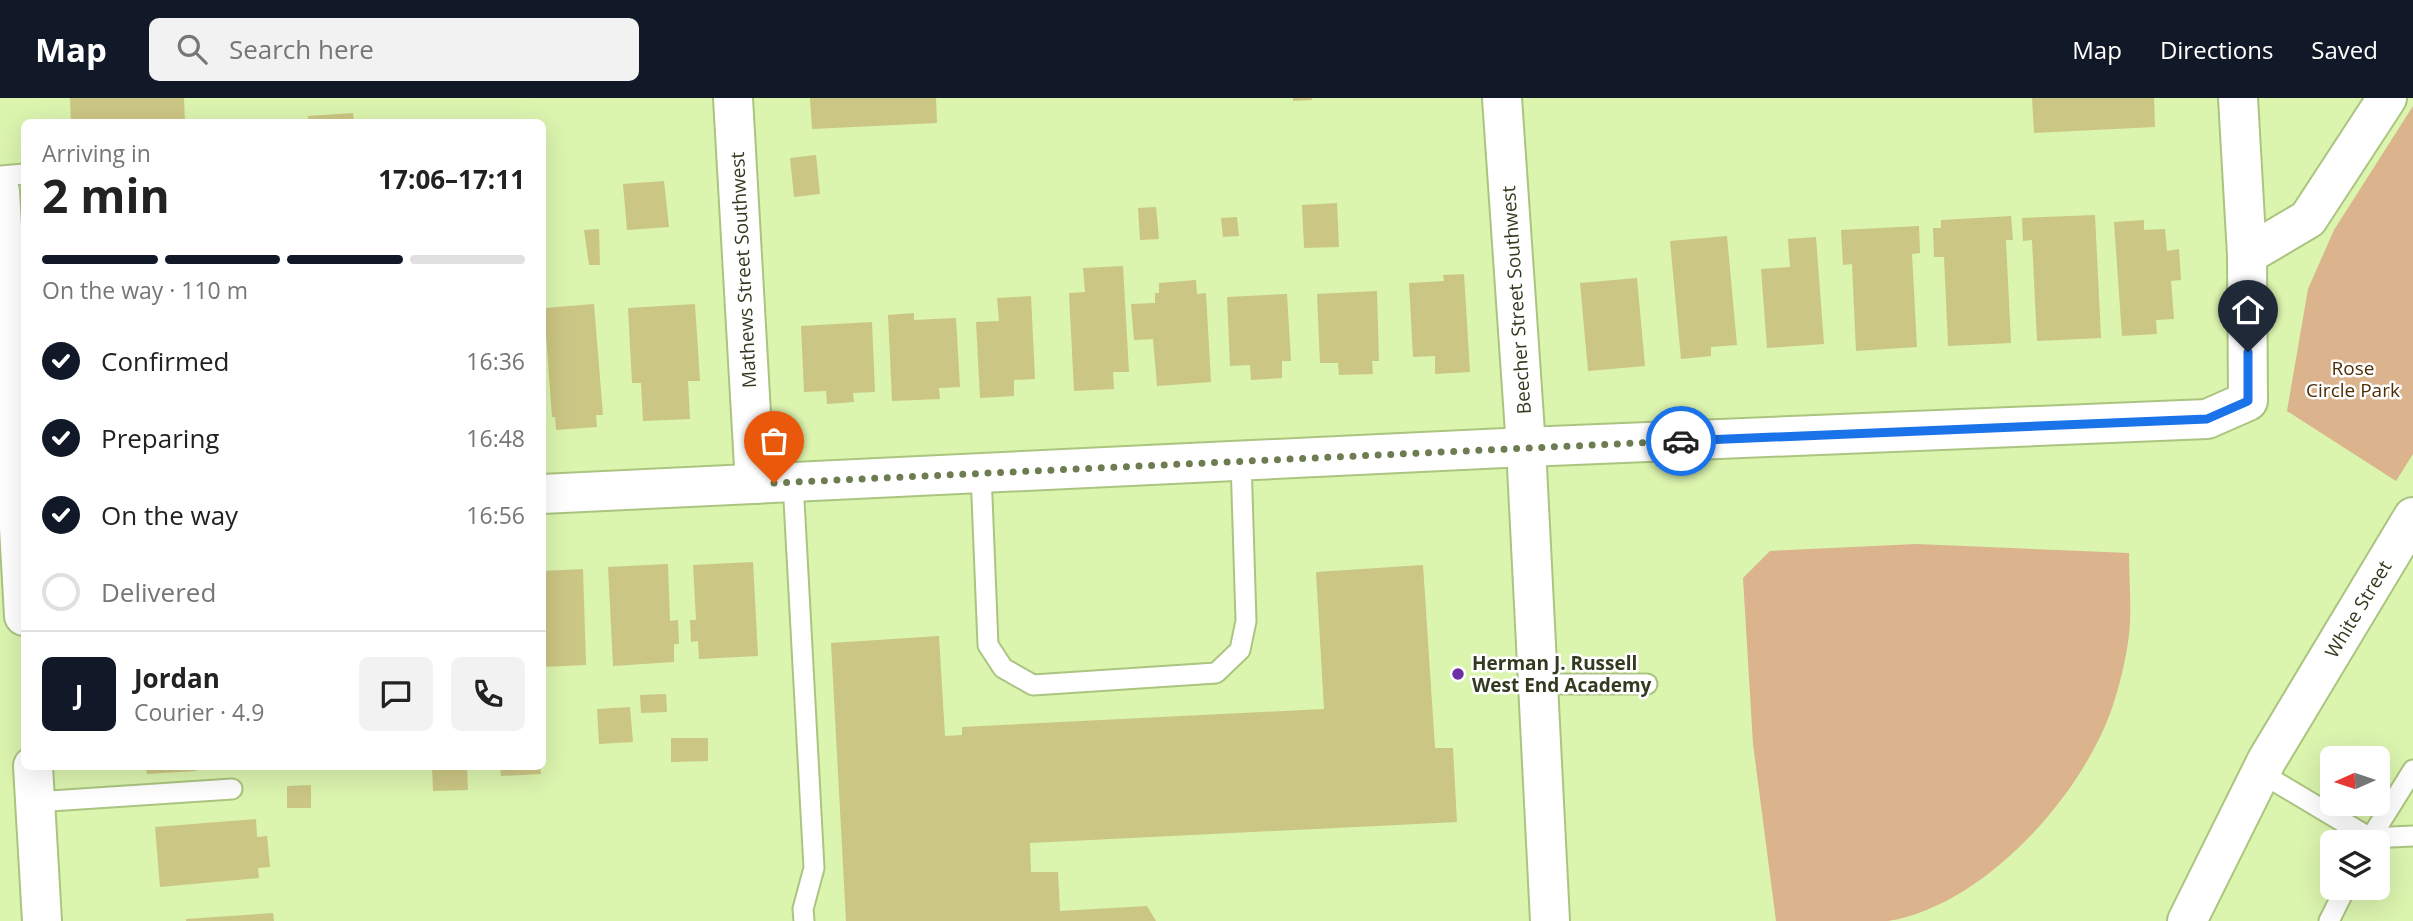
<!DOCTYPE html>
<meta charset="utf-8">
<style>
body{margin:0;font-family:"Open Sans",sans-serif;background:#f2f2f2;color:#222;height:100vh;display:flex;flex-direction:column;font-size:26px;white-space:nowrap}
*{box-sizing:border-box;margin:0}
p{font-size:23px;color:#767676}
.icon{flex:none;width:38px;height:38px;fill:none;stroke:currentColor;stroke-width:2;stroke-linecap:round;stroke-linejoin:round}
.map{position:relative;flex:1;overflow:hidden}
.side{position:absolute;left:21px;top:21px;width:525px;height:651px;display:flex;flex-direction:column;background:#fff;border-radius:10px;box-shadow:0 7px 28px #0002}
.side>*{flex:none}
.needle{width:46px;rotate:267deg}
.tools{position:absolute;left:2320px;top:648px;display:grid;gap:14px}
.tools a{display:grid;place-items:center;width:70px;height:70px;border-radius:10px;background:#fff;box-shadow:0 7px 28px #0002;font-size:35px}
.pin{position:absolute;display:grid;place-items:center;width:60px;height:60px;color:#fff;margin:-72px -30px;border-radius:50% 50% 50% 0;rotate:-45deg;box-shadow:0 0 7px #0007}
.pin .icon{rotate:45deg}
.courier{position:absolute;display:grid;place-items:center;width:70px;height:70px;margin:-35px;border:5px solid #1a73e8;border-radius:50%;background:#fff;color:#222;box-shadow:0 2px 9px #0007}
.headline em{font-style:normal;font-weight:700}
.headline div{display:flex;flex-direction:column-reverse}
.headline{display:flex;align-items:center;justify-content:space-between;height:119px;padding:0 21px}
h1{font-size:46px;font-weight:700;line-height:52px}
.bar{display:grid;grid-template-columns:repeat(4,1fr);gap:10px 7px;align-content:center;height:84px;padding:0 21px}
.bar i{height:9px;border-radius:5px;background:#e0e0e0}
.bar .current{background:#111827}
.bar p{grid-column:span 4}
.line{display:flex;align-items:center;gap:18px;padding:0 21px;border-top:2px solid #e0e0e0}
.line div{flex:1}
.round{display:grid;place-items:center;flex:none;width:74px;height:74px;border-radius:10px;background:#f2f2f2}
ol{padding:0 21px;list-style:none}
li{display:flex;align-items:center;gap:21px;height:77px}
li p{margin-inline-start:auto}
li .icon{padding:7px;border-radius:50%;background:#111827;color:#fff;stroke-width:4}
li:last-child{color:#767676}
li i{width:38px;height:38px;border:4px solid #e0e0e0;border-radius:50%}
header{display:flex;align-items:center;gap:42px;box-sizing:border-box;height:98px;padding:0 35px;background:#111827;color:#fff}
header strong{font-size:33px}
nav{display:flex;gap:38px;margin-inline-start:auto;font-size:24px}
.search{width:490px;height:63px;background:#f2f2f2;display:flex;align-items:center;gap:18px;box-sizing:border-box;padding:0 24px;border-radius:10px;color:#767676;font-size:26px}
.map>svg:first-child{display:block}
.green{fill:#dbb38d}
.building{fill:#cbc684}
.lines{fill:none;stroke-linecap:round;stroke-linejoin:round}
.service-casing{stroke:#abc480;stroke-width:23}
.minor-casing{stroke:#abc480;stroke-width:42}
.tertiary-casing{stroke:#abc480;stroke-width:42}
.service{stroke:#fff;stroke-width:19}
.minor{stroke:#fff;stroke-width:38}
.tertiary{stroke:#fff;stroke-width:38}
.done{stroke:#6d7c51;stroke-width:7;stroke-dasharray:0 12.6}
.route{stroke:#1a73e8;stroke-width:9}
.poi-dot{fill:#6e2fa4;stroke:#fff;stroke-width:2.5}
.labels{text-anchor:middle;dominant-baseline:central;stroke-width:5;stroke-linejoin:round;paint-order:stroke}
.street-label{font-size:19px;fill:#323b1f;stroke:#fff}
.park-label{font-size:19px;fill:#4f2e06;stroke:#fff}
.poi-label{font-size:19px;font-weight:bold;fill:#323b1f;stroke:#fff;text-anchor:start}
</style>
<header>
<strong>Map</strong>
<div class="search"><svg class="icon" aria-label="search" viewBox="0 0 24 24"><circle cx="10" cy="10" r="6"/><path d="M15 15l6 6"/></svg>Search here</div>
<nav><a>Map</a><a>Directions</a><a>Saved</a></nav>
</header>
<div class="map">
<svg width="2413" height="823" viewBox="0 0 2413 823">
<rect width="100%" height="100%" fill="#dbf4ae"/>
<g class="green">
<path d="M2413 8V356L2396 383 2287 313 2308 191 2334 132Z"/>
<path d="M1916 446 2129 455C2129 478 2131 501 2130 524 2129 549 2121 583 2113 607 2084 696 1984 808 1888 823 1876 823 1863 823 1851 823 1826 823 1801 823 1776 823L1753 646 1743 480 1770 453Z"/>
</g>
<g class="building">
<path d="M70 0H184L185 24H71Z"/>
<path d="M810 0H936L937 25 812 31Z"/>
<path d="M1293 0H1312V2L1293 3Z"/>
<path d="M2032 0H2154L2155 29 2034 35Z"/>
<path d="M353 15 354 24H308V18Z"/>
<path d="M816 57 820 96 794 99 790 60Z"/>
<path d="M664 83 669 129 627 132 623 86Z"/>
<path d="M1337 105 1339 149 1304 150 1302 107Z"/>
<path d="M1156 109 1159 141 1140 142 1138 110Z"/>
<path d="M2095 117 2101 240 2037 243 2032 142 2023 143 2022 120Z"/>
<path d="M2011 118 2013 142H2006L2011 245 1948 248 1944 159H1934L1933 130H1941V122Z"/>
<path d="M1237 119 1239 138 1223 139 1221 120Z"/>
<path d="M2144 122V132L2165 131 2167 153 2179 151 2181 182 2171 183 2174 221 2156 222 2157 236 2122 238 2114 124Z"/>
<path d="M1919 128 1920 155 1912 156 1917 249 1856 253 1852 166 1843 167 1841 132Z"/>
<path d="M599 131 600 167H589L584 132Z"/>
<path d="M1727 138 1737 247 1711 249V258L1681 261 1670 143Z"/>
<path d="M1816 139 1824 246 1767 250 1761 171 1790 169 1788 141Z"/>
<path d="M1123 168 1129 274H1113L1114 291 1074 293 1069 195 1085 194 1083 170Z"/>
<path d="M1464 176 1470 274 1435 276V258L1413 259 1409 185 1444 183 1443 177Z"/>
<path d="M1637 180 1645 268 1588 273 1580 185Z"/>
<path d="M1196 182 1197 196 1206 195 1211 284 1157 288 1153 241 1134 242 1131 206 1155 205V195H1159V185Z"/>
<path d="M1377 193 1379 263H1372L1373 276 1339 277 1338 265H1320L1317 196Z"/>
<path d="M1287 196 1291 263H1282V280L1251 282 1250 267 1230 268 1227 199Z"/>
<path d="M1031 198 1035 281 1014 282V298L980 300 976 224 999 223 997 200Z"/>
<path d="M594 206 603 317H596L597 329 556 332 555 319H552L544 210Z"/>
<path d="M695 206 700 283H688L690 321 643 323 641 285H632L628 210Z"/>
<path d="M914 215V222L956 220 960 289 939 290 940 301 892 303 888 217Z"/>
<path d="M872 224 875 294 853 295 854 304 827 306 826 293 804 294 801 228Z"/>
<path d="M753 464 758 558 699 561 698 543 691 544 690 522H696L693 467Z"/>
<path d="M668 466 670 523 678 522 679 546H674V564L613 568 608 469Z"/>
<path d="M1423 467 1435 650H1453L1457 724 1030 745 1031 774H1058L1060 813 1147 808 1156 823H846L831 545 939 538 945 638 962 637V629L1324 611 1316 474Z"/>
<path d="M583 471 586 567 542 569V473Z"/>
<path d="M666 596 667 614 641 615 640 597Z"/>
<path d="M630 609 633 644 599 646 597 611Z"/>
<path d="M671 640H708V663L671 664Z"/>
<path d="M146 668H196V673L147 676Z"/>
<path d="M432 668H467L468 692 433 693Z"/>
<path d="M500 668H540L541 676 501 678Z"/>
<path d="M311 687V710H287V688Z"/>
<path d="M256 721 257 739 267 738 270 769 258 770 259 780 160 789 155 729Z"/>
<path d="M273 815 274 823H186V821Z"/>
</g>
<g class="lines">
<defs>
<g id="service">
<path d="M0 78 24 76"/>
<path d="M981 375 988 547 1003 570 1033 587 1216 575 1240 552 1246 523 1241 362"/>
<path d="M793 384 814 770 803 811 804 823"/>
<path d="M1538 586H1647"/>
<path d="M2261 675 2370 740 2413 738"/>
<path d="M35 704 232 691"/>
<path d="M2368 744 2413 672"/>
<path d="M2329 823 2346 789"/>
</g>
<g id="minor">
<path d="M733 0 755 386"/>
<path d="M1502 0 1526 349 1550 823"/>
<path d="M0 93 24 518"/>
<path d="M2247 157 2308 121 2387 0"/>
<path d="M542 396 1526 349 2207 321 2248 303 2247 157 2238 0"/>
<path d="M33 668 42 823"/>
</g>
<path id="tertiary" d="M2187 823 2267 662 2413 419"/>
</defs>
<use href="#service" class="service-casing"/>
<use href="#minor" class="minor-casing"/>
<use href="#tertiary" class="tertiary-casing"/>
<use href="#service" class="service"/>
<use href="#minor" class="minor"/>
<use href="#tertiary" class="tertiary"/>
</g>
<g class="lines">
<path class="done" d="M774 385 1681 343"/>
<path class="route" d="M1681 343 2207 321 2248 303V254"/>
</g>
<circle class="poi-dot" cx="1458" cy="576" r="7"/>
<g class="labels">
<g class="street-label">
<text transform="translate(743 172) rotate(-93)">Mathews Street Southwest</text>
<text transform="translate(1516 202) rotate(-94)">Beecher Street Southwest</text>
<text transform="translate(2358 511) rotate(-59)">White Street</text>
</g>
<g class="park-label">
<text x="2353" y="270">Rose<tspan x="2353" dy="22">Circle Park</tspan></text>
</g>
<g class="poi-label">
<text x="1472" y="565">Herman J. Russell<tspan x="1472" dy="22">West End Academy</tspan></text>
</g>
</g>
</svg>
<div class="tools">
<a><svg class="needle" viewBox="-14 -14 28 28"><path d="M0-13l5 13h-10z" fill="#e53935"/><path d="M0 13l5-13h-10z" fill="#767676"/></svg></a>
<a><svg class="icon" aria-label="layers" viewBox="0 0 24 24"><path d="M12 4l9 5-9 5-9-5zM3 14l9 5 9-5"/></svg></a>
</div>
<div class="pin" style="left:774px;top:385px;background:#ea580c"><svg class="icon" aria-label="bag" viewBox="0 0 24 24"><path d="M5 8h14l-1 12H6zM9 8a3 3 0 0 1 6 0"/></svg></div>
<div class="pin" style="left:2248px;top:254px;background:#1f2937"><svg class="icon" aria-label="home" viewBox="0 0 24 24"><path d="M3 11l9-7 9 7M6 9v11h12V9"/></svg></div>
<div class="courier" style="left:1681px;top:343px"><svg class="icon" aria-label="car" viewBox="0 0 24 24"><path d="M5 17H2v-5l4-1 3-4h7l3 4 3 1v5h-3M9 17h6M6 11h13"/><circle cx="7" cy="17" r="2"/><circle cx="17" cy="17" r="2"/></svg></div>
<section class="side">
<div class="headline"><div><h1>2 min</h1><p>Arriving in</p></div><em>17:06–17:11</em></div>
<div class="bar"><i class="current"></i><i class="current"></i><i class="current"></i><i></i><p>On the way · 110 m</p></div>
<ol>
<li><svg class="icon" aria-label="check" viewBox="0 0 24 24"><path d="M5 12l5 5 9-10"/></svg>Confirmed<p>16:36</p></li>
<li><svg class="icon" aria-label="check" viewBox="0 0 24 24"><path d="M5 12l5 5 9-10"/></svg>Preparing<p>16:48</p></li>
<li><svg class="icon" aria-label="check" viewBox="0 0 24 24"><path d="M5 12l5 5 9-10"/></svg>On the way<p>16:56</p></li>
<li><i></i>Delivered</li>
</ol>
<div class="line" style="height:126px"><b class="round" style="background:#111827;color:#fff">J</b><div><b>Jordan</b><p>Courier · 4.9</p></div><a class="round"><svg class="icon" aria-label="chat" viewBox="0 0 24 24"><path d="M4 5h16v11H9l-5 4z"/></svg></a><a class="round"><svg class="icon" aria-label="phone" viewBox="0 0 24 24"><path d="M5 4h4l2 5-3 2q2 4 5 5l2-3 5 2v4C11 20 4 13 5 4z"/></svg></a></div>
</section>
</div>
